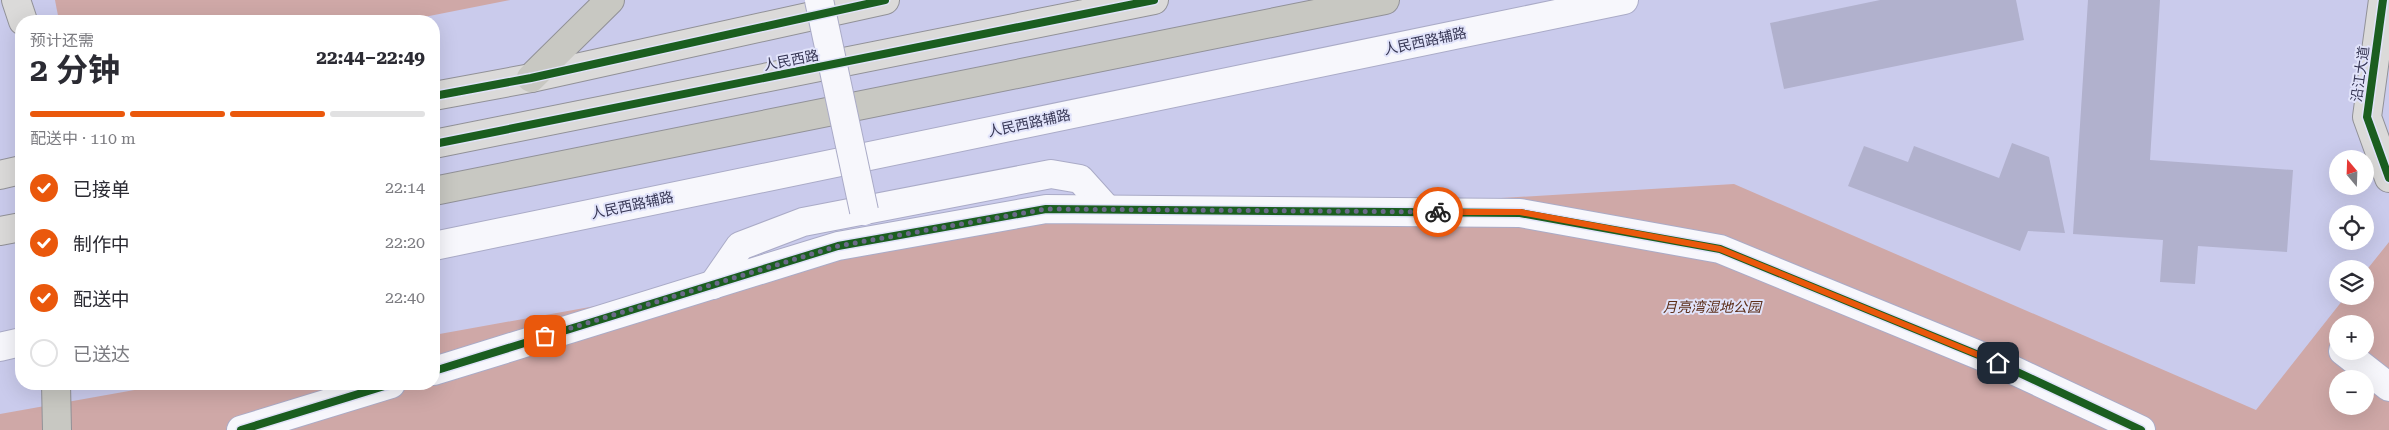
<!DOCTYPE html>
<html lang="zh">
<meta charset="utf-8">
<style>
body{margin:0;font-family:"Roboto Serif","Noto Sans SC",serif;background:#f7f7f7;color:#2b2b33;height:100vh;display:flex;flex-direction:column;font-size:19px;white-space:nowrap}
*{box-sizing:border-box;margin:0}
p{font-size:16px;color:#7c7c81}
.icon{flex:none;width:28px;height:28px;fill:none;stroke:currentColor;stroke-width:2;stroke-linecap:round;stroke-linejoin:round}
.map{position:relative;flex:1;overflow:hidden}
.drawer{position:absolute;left:15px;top:15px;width:425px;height:375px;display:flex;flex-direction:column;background:#fff;border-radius:20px;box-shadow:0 5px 20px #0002}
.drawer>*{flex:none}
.needle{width:32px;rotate:341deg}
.fabs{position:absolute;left:2329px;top:150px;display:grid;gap:10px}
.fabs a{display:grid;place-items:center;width:45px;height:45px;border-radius:50%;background:#fff;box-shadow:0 5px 20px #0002;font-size:25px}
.pin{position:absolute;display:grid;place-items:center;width:42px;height:42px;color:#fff;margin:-21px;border-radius:10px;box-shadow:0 2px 8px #0006}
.courier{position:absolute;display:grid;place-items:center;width:50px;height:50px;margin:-25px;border:4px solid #ea580c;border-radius:50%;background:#fff;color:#222;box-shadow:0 1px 6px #0007}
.overview em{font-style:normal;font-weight:700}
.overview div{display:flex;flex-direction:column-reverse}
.overview{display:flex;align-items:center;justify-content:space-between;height:85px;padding:0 15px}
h1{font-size:32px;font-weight:700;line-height:38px}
.bar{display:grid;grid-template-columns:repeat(4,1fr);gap:8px 5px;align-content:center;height:60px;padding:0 15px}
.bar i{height:6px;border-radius:4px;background:#e1e1e2}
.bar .selected{background:#ea580c}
.bar p{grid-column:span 4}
ol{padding:0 15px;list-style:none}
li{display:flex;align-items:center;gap:15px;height:55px}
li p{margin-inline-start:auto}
li .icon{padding:5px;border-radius:50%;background:#ea580c;color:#fff;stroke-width:4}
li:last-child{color:#7c7c81}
li i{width:28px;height:28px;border:2px solid #e1e1e2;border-radius:50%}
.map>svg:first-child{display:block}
.green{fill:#cfa8a7;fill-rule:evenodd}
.building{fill:#b1b1cd}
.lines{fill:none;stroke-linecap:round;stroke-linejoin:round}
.minor-casing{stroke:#aaabc7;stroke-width:30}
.major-casing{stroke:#919197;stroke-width:30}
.highway-casing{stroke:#919197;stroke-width:30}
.minor{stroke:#f7f7fc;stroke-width:28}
.major{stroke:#dbdad9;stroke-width:28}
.highway{stroke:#c8c8c2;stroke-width:28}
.minor-bridge-casing{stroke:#aaabc7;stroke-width:30;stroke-linecap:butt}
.minor-bridge{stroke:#f7f7fc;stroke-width:28}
.cycleway-casing{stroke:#e1e3fa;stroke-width:11}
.cycleway{stroke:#1b5e20;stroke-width:8}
.done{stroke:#6a6a89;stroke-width:5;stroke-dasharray:0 9}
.route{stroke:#ea580c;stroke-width:6}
.labels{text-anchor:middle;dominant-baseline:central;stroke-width:4;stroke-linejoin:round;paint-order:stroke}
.street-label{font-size:14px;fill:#363654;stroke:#e1e3fa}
.park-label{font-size:14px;font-style:italic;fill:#5c2e19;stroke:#e1e3fa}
</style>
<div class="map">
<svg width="2389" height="430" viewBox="0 0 2389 430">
<rect width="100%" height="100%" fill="#cacbec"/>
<g class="green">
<path d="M55 0H510L404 21H59Z"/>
<path d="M1734 184 2256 410 2346 296H2365V272L2389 242V430H0V414L168 384H434V335L712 285 1046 209 1286 211ZM2338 324H2365V351H2338ZM2338 379H2365V406H2338Z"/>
</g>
<g class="building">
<path d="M1880 0H2016L2024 40 1784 89 1770 23Z"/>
<path d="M2088 0H2160L2150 160 2293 170 2287 252 2198 246 2195 284 2160 282 2163 240 2073 234Z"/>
<path d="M2012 143 2049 157 2065 233 2028 231 2020 251 1848 186 1864 146 1908 162 1914 146 1999 178Z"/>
</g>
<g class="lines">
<defs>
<g id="minor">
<path d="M434 246 1624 0"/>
<path d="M713 285 740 246 803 222 1051 174 1080 179 1107 209"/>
<path d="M0 347 21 342"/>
<path d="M2343 351 2389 387"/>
<path d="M434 371 838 246 1046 209 1520 213 1720 249 1998 363 2141 430"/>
<path d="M241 430 391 384"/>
</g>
<g id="major">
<path d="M16 0 23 21"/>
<path d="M2383 0 2367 117 2389 178"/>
<path d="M434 96 531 78 885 0"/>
<path d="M434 144 1154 0"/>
<path d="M0 175 21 170"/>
<path d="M0 231 21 227"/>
</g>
<g id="highway">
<path d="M531 78 610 0"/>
<path d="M434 191 1385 0"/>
<path d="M56 384 57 430"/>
</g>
</defs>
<use href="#minor" class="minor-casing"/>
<use href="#major" class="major-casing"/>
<use href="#highway" class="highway-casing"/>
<use href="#minor" class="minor"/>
<use href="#major" class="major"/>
<use href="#highway" class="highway"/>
<defs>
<path id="minor-bridge" d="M819 0 864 211"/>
</defs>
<use href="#minor-bridge" class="minor-bridge-casing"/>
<use href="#minor-bridge" class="minor-bridge"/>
<defs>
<g id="cycleway">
<path d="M2383 0 2367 117 2389 178"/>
<path d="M434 96 531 78 885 0"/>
<path d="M434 144 1154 0"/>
<path d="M434 371 838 246 1046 209 1520 213 1720 249 1998 363 2141 430"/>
<path d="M241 430 391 384"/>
</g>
</defs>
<use href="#cycleway" class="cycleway-casing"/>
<use href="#cycleway" class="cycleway"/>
</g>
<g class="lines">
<path class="done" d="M545 336 838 246 1046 209 1438 212"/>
<path class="route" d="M1438 212H1520L1720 249 1998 363"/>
</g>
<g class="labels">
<g class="street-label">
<text transform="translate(1425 41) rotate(-12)">人民西路辅路</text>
<text transform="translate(791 60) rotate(-11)">人民西路</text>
<text transform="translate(2360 74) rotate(-82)">沿江大道</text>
<text transform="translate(1029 123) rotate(-12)">人民西路辅路</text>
<text transform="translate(632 205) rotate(-12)">人民西路辅路</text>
</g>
<g class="park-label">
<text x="1712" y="307">月亮湾湿地公园</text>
</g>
</g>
</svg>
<div class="fabs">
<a><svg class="needle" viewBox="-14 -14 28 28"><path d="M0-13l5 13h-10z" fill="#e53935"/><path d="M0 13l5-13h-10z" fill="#7c7c81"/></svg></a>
<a><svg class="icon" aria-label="locate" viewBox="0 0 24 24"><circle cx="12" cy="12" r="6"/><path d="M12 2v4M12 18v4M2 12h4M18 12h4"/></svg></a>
<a><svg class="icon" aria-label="layers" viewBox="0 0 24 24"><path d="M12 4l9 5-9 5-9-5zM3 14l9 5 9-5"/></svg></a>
<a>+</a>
<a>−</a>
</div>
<div class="pin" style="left:545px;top:336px;background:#ea580c"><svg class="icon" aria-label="bag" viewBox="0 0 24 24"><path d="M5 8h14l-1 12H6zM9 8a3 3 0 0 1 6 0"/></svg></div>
<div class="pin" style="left:1998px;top:363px;background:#1f2937"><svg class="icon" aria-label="home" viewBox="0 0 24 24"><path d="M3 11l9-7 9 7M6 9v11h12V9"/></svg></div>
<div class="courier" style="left:1438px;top:212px"><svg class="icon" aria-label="bike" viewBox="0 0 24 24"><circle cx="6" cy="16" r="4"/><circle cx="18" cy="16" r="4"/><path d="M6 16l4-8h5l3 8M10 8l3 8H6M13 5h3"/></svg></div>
<section class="drawer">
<div class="overview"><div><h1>2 分钟</h1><p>预计还需</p></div><em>22:44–22:49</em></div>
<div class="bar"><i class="selected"></i><i class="selected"></i><i class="selected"></i><i></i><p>配送中 · 110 m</p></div>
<ol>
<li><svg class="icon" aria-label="check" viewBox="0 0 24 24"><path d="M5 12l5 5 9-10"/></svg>已接单<p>22:14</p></li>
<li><svg class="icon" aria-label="check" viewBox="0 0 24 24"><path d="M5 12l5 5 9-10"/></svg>制作中<p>22:20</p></li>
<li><svg class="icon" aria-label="check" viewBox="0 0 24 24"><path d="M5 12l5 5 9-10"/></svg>配送中<p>22:40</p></li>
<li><i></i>已送达</li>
</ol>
</section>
</div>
